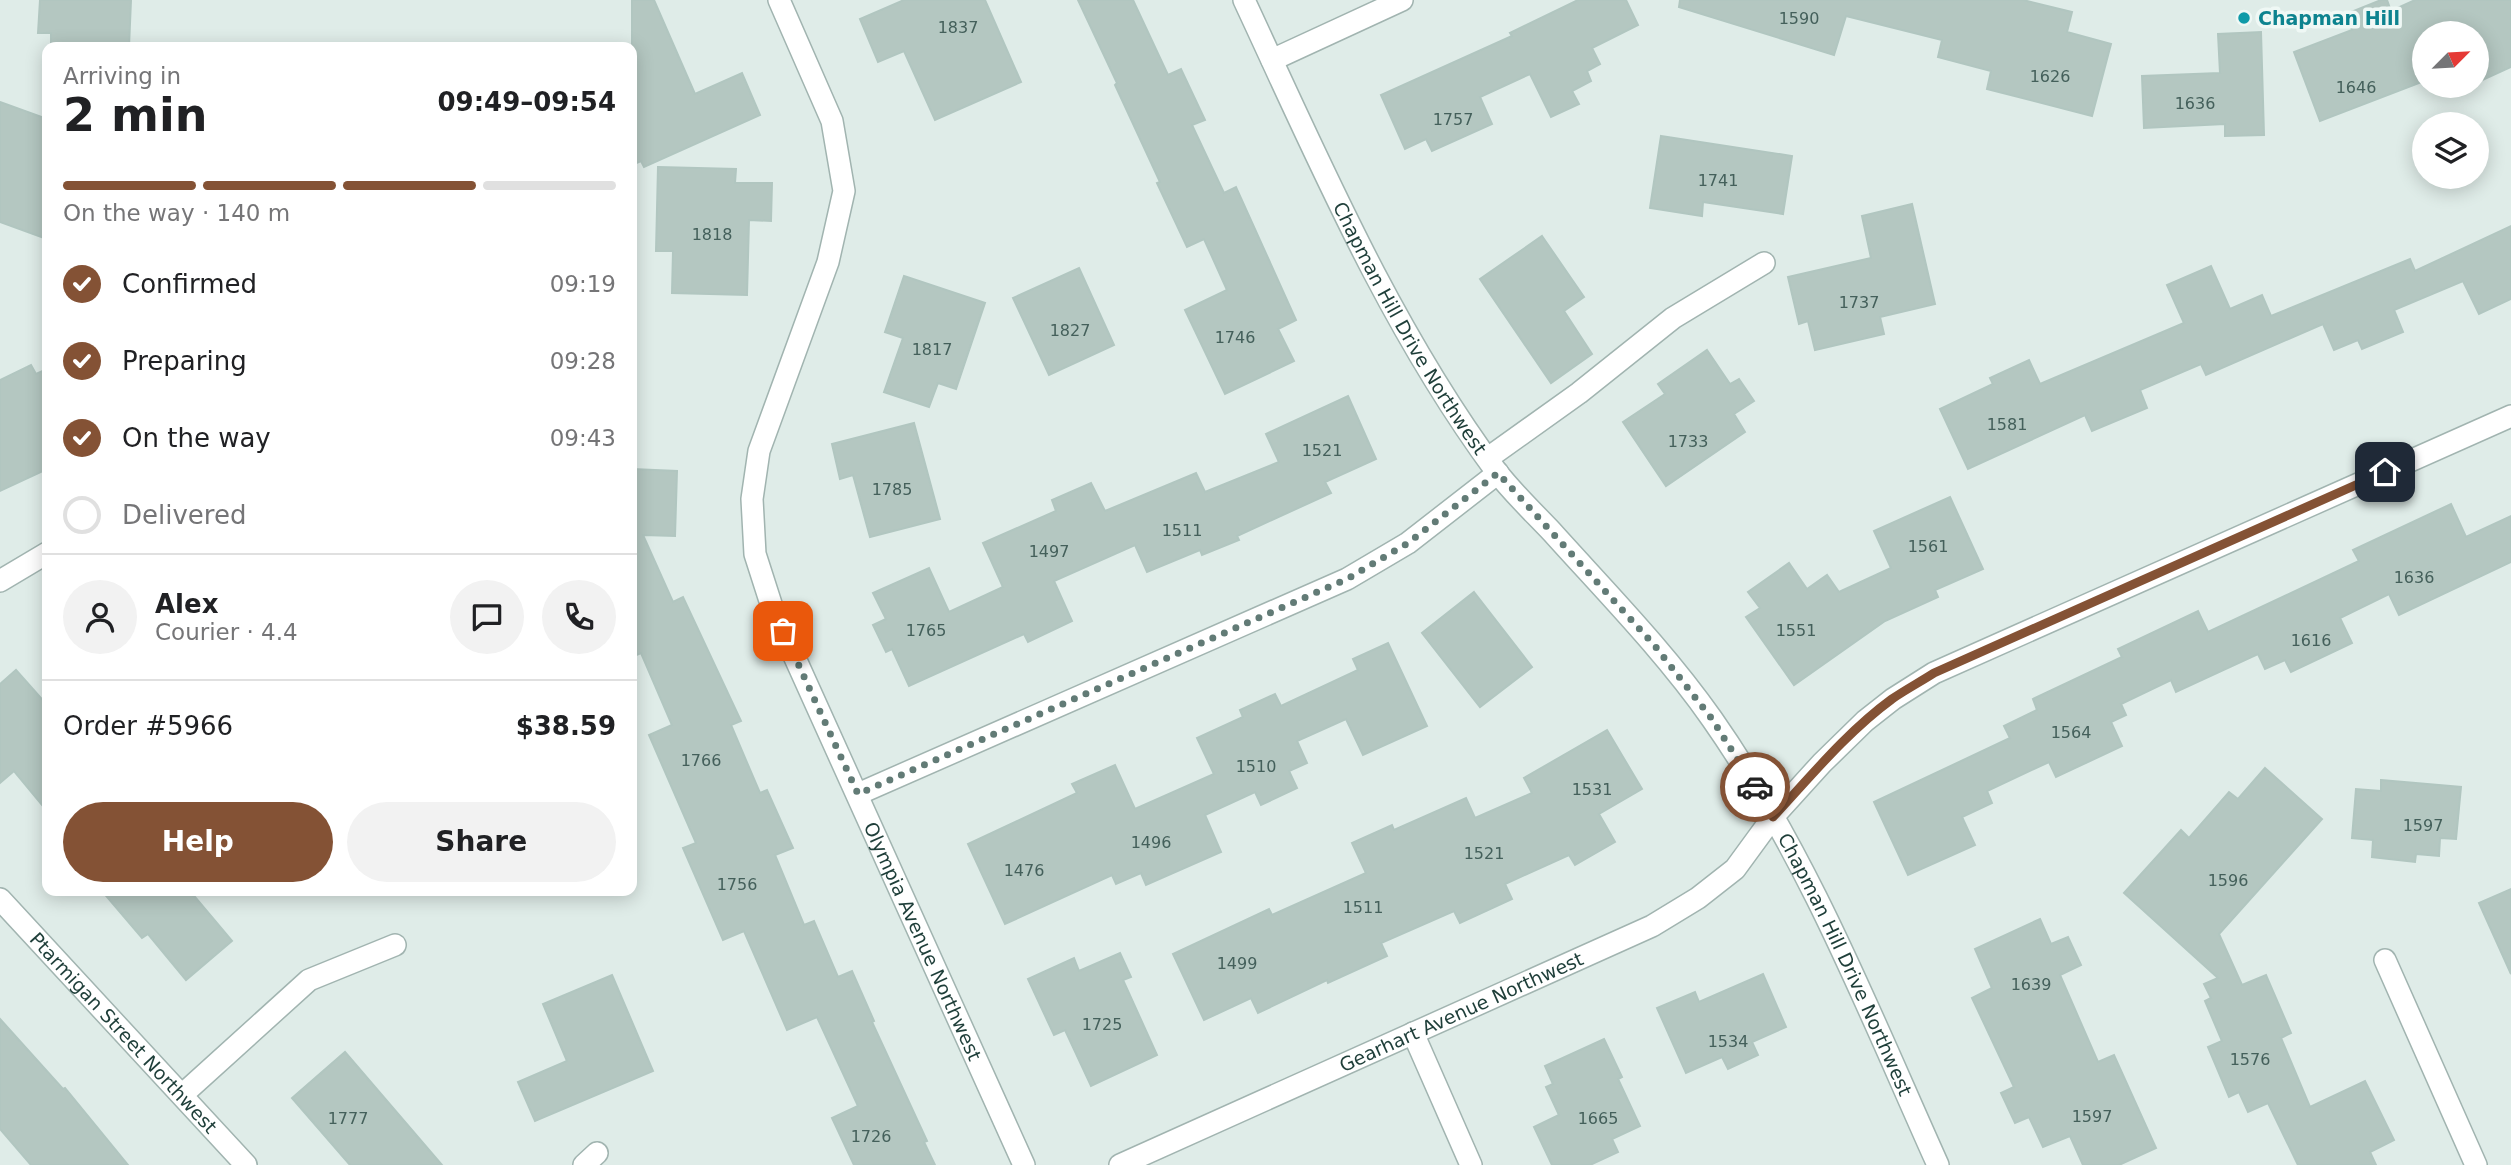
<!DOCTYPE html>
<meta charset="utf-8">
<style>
body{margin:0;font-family:"DejaVu Sans",sans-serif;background:#f2f2f2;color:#202124;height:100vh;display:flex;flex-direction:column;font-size:26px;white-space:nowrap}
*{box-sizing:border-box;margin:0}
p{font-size:23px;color:#757577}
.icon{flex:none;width:38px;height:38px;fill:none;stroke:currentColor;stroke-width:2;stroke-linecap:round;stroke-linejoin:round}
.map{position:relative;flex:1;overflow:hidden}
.side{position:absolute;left:42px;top:42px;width:595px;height:854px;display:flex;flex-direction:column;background:#fff;border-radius:14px;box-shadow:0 4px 18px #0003}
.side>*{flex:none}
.needle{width:46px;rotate:66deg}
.buttons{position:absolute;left:2412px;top:21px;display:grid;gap:14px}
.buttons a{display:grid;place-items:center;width:77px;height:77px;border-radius:50%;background:#fff;box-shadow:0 4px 18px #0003;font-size:35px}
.pin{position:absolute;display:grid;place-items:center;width:60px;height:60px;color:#fff;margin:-30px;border-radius:14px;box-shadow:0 4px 10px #0006}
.courier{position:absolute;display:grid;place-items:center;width:70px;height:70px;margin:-35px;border:5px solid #845235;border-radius:50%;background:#fff;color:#222;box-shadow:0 2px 9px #0007}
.headline em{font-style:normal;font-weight:600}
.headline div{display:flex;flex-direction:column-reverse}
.headline{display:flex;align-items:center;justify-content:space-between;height:119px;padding:0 21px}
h1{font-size:46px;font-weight:600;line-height:52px}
.bar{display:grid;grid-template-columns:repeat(4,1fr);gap:10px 7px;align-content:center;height:84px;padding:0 21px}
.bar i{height:9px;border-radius:5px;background:#e0e0e0}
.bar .selected{background:#845235}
.bar p{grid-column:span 4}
.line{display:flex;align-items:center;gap:18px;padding:0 21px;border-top:2px solid #e0e0e0}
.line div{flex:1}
.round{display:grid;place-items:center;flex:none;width:74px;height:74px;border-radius:37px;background:#f2f2f2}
ol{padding:0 21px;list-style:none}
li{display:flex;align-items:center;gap:21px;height:77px}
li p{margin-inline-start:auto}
li .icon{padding:7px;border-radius:50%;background:#845235;color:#fff;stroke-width:4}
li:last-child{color:#757577}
li i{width:38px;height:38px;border:4px solid #e0e0e0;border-radius:50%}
.button{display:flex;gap:14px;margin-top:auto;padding:14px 21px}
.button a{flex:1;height:80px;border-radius:42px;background:#845235;color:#fff;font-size:28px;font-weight:600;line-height:80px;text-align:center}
.button a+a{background:#f2f2f2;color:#202124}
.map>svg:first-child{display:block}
.building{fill:#b4c7c1;stroke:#b1c6c0;stroke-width:2}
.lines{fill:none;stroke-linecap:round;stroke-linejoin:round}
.minor-casing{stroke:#a1b4b0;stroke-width:24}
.minor{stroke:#fff;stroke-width:21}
.done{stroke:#627b76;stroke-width:7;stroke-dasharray:0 12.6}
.route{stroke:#845235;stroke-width:9}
.culture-dot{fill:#0f9aa8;stroke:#eff8f5;stroke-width:2.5}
.labels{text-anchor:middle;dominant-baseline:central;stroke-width:7;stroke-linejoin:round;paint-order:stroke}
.number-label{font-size:16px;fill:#44605b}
.culture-label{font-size:19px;font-weight:bold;fill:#0d838f;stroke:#eff8f5;text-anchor:start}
.street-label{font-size:19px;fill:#1e3e39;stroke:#eff8f5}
</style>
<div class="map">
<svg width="2511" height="1165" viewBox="0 0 2511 1165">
<rect width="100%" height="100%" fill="#dfece8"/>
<g class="building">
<path d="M40 0H131L129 47H51V33H38Z"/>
<path d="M632 0H654L695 94 742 73 760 115 644 167 641 161 632 165Z"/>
<path d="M904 0H985L1021 82 935 120 904 51 878 62 860 19Z"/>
<path d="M1078 0H1133L1168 75 1181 69 1205 120 1192 125 1224 193 1236 187 1296 320 1278 329 1294 361 1225 394 1185 310 1227 290 1204 239 1187 247 1157 183 1160 182 1115 85 1117 83Z"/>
<path d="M1578 0H1626L1638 25 1592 48 1600 64 1587 71 1591 81 1572 91 1579 104 1551 117 1530 74 1480 97 1492 124 1432 151 1426 139 1405 149 1381 95 1512 36 1510 33Z"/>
<path d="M1680 0H2023L2072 12 2067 32 2111 44 2092 116 1987 89 1991 71 1938 57 1942 40 1846 16 1834 55 1679 7Z"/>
<path d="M2381 0H2387L2391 11 2415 0H2511V67L2476 83V33H2424V81L2320 121 2294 52 2352 30 2346 14Z"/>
<path d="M2261 32 2264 135 2225 136V124L2144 128 2142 76 2220 73 2218 34Z"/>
<path d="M0 102 47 119V239L0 222Z"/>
<path d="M1661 136 1792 156 1783 214 1703 202 1702 216 1650 208Z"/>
<path d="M658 167 736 169 735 183H772L771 221 749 220 747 295 672 293 673 251H656Z"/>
<path d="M1912 204 1935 304 1880 317 1884 334 1815 350 1808 321 1799 324 1788 277 1871 258 1862 216Z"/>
<path d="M2511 226V299L2479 314 2463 281 2394 310 2403 332 2362 349 2358 340 2334 350 2323 324 2206 375 2201 364 2140 390 2147 408 2092 431 2085 415 1968 469 1940 409 1993 384 1990 378 2029 360 2040 384 2184 323 2167 285 2211 266 2230 309 2262 295 2271 316 2410 259 2415 271Z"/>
<path d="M1542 236 1584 297 1564 311 1592 354 1551 383 1480 279Z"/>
<path d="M1079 268 1114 345 1049 375 1013 298Z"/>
<path d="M904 276 985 303 956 389 938 383 929 407 884 392 903 338 885 332Z"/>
<path d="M1707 350 1730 384 1739 379 1754 401 1734 414 1745 432 1666 486 1623 422 1665 394 1658 384Z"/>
<path d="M31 365 36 374 47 369V469L0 491V380Z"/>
<path d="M1348 396 1376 459 1325 482 1331 493 1237 536 1239 540 1202 555 1200 550 1147 572 1135 545 1054 581 1072 621 1028 642 1024 634 909 686 892 649 886 652 873 625 886 619 873 593 929 568 949 612 1003 587 983 543 1056 511 1052 500 1091 483 1105 511 1196 473 1205 492 1279 462 1266 434Z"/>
<path d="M914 423 940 519 870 537 853 475 840 479 832 444Z"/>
<path d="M632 469 677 471 675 536 643 535 673 602 683 597 741 721 731 725 760 793 767 790 793 848 775 855 804 925 814 921 838 977 852 971 874 1021 872 1022 927 1141 924 1142 935 1165H854L832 1118 858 1106 817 1017 787 1030 744 931 723 940 683 848 696 843 649 735 672 725 641 653 632 657Z"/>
<path d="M1950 497 1983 569 1935 590 1938 597 1885 621 1794 685 1746 617 1760 608 1748 592 1789 563 1807 589 1827 575 1839 592 1891 568 1874 531Z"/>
<path d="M2451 504 2466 537 2511 516V562L2399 615 2389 594 2340 618 2352 643 2291 672 2285 660 2265 669 2258 654 2176 692 2171 680 2121 704 2126 715 2111 722 2122 746 2056 777 2049 762 1987 791 1992 803 1962 817 1975 845 1908 875 1874 802 2010 738 2004 726 2037 710 2033 699 2122 657 2118 649 2198 611 2208 632 2359 561 2353 550Z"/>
<path d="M1474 592 1532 667 1480 707 1422 633Z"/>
<path d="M1388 643 1427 726 1363 755 1346 719 1297 741 1307 763 1289 771 1297 788 1261 805 1255 792 1205 815 1221 852 1146 885 1141 873 1116 884 1112 875 1005 924 968 844 1077 793 1072 784 1115 765 1135 809 1214 774 1197 738 1243 717 1240 710 1275 694 1281 706 1358 670 1353 659Z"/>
<path d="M16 670 47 705V811L14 771 0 783V684Z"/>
<path d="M1607 730 1642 789 1599 814 1615 842 1575 865 1569 855 1505 884 1512 899 1460 923 1454 911 1381 943 1387 956 1328 983 1327 980 1258 1013 1251 998 1204 1020 1173 954 1269 909 1272 915 1366 873 1352 843 1392 825 1394 830 1466 798 1475 818 1532 793 1524 778Z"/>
<path d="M2265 768 2322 819 2219 934 2242 985 2266 975 2291 1033 2281 1038 2310 1107 2365 1081 2394 1140 2370 1152 2376 1165H2298L2268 1103 2248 1112 2239 1092 2229 1097 2208 1047 2222 1041 2205 1001 2211 998 2204 984 2218 978 2124 893 2181 830 2189 838 2229 792 2238 799Z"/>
<path d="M2381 780 2461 787 2456 839 2440 838 2439 856 2416 854 2415 862 2372 857 2373 840 2352 838 2356 789 2381 791Z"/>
<path d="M2511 889V974L2479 903Z"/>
<path d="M102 891H190L232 941 186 980 148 934 142 938Z"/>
<path d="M2040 919 2051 944 2068 937 2081 965 2060 975 2098 1062 2114 1055 2156 1148 2119 1165H2083L2070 1136 2043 1147 2029 1117 2015 1123 2001 1093 2014 1087 1972 998 1992 988 1975 949Z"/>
<path d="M1120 953 1131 977 1123 980 1157 1055 1091 1086 1065 1030 1054 1035 1028 979 1074 958 1079 971Z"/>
<path d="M1763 974 1786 1027 1752 1042 1758 1055 1728 1069 1722 1057 1686 1073 1657 1008 1695 992 1699 1002Z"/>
<path d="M612 975 653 1071 535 1121 518 1082 567 1061 543 1004Z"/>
<path d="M0 1019 63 1089 65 1088 128 1165H31L0 1129Z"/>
<path d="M1604 1039 1622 1077 1618 1079 1640 1126 1612 1139 1618 1152 1590 1165H1552L1534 1127 1559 1115 1546 1087 1553 1084 1545 1066Z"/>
<path d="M345 1052 442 1165H350L292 1098Z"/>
</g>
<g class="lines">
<defs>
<g id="minor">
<path id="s1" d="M779 0 832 121 844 191 828 262 759 451 752 499 755 554 772 607 1024 1165"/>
<path id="s2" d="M1244 0C1319 161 1390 328 1496 471 1512 492 1533 512 1552 532 1606 592 1665 652 1712 719 1808 856 1870 1014 1938 1165"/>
<path d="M1272 60 1402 0"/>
<path d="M1488 458 1579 393 1673 318 1764 263"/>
<path d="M0 581 47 553"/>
<path d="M858 794 1347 579 1408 543 1498 473"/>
<path id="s3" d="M0 899 246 1165"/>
<path d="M2385 960 2476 1165"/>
<path d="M1413 1033 1471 1165"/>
<path d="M182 1095 309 980 395 945"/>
<path d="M584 1165 597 1153"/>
<path id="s4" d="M1120 1165 1652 926 1698 898 1735 869 1773 817 1822 763 1865 721 1893 699 1934 673 2511 416"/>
</g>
</defs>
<use href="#minor" class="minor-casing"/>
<use href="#minor" class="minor"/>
</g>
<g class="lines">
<path class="done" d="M783 631 858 794 1347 579 1408 543 1498 473 1655 646 1712 719 1755 787"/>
<path class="route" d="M1755 787 1773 817C1811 776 1847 732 1892 699 1905 690 1920 682 1934 673L2385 472"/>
</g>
<circle class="culture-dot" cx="2244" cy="18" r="7"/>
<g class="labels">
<g class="number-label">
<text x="1799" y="18">1590</text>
<text x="958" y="27">1837</text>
<text x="2050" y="76">1626</text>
<text x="2356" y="87">1646</text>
<text x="2195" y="103">1636</text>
<text x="1453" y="119">1757</text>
<text x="1718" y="180">1741</text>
<text x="712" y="234">1818</text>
<text x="1859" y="302">1737</text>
<text x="1070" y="330">1827</text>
<text x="1235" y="337">1746</text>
<text x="932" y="349">1817</text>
<text x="2007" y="424">1581</text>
<text x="1688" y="441">1733</text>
<text x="1322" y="450">1521</text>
<text x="892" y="489">1785</text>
<text x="1182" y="530">1511</text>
<text x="1928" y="546">1561</text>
<text x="1049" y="551">1497</text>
<text x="2414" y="577">1636</text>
<text x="926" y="630">1765</text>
<text x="1796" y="630">1551</text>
<text x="2311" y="640">1616</text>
<text x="2071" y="732">1564</text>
<text x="701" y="760">1766</text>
<text x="1256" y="766">1510</text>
<text x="1592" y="789">1531</text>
<text x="2423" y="825">1597</text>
<text x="1151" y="842">1496</text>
<text x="1484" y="853">1521</text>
<text x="1024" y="870">1476</text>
<text x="2228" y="880">1596</text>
<text x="737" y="884">1756</text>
<text x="1363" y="907">1511</text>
<text x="1237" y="963">1499</text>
<text x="2031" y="984">1639</text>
<text x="1102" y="1024">1725</text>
<text x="1728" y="1041">1534</text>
<text x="2250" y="1059">1576</text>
<text x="2092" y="1116">1597</text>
<text x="348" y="1118">1777</text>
<text x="1598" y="1118">1665</text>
<text x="871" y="1136">1726</text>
</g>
<g class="culture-label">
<text x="2258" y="18">Chapman Hill</text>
</g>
<g class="street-label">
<text stroke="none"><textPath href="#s2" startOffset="368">Chapman Hill Drive Northwest</textPath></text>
<text stroke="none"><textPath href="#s1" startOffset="1003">Olympia Avenue Northwest</textPath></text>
<text stroke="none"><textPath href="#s2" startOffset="1144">Chapman Hill Drive Northwest</textPath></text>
<text stroke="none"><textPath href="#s4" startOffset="374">Gearhart Avenue Northwest</textPath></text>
<text stroke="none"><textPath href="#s3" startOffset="182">Ptarmigan Street Northwest</textPath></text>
</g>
</g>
</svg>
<div class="buttons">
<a><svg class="needle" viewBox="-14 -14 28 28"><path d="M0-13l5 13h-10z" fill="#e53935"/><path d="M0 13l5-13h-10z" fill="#757577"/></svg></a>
<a><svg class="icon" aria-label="layers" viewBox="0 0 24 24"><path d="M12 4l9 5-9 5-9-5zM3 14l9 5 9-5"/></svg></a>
</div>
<div class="pin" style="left:783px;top:631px;background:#ea580c"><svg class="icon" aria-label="bag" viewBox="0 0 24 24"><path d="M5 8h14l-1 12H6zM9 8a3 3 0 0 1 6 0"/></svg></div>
<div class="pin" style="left:2385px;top:472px;background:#1f2937"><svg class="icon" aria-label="home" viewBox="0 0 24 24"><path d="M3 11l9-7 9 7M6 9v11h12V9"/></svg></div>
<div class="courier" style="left:1755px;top:787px"><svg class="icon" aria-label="car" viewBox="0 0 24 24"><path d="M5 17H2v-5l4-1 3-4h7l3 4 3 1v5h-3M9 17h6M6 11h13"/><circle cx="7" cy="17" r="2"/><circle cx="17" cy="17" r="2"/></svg></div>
<section class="side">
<div class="headline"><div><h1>2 min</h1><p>Arriving in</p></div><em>09:49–09:54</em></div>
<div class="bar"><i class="selected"></i><i class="selected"></i><i class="selected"></i><i></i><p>On the way · 140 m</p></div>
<ol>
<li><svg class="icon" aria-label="check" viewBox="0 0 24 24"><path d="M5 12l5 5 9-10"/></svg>Confirmed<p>09:19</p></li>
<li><svg class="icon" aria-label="check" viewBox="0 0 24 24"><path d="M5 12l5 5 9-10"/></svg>Preparing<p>09:28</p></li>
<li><svg class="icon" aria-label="check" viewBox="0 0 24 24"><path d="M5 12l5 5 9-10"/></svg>On the way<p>09:43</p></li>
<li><i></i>Delivered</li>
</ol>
<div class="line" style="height:126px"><a class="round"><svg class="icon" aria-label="person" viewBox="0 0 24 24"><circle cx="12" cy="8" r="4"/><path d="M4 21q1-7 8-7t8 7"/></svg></a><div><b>Alex</b><p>Courier · 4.4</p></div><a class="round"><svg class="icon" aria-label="chat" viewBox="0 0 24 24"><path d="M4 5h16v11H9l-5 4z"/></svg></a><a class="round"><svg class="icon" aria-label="phone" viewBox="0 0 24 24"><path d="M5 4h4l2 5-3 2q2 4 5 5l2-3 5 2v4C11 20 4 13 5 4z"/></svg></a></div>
<div class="line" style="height:91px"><div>Order #5966</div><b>$38.59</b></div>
<div class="button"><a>Help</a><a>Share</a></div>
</section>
</div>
